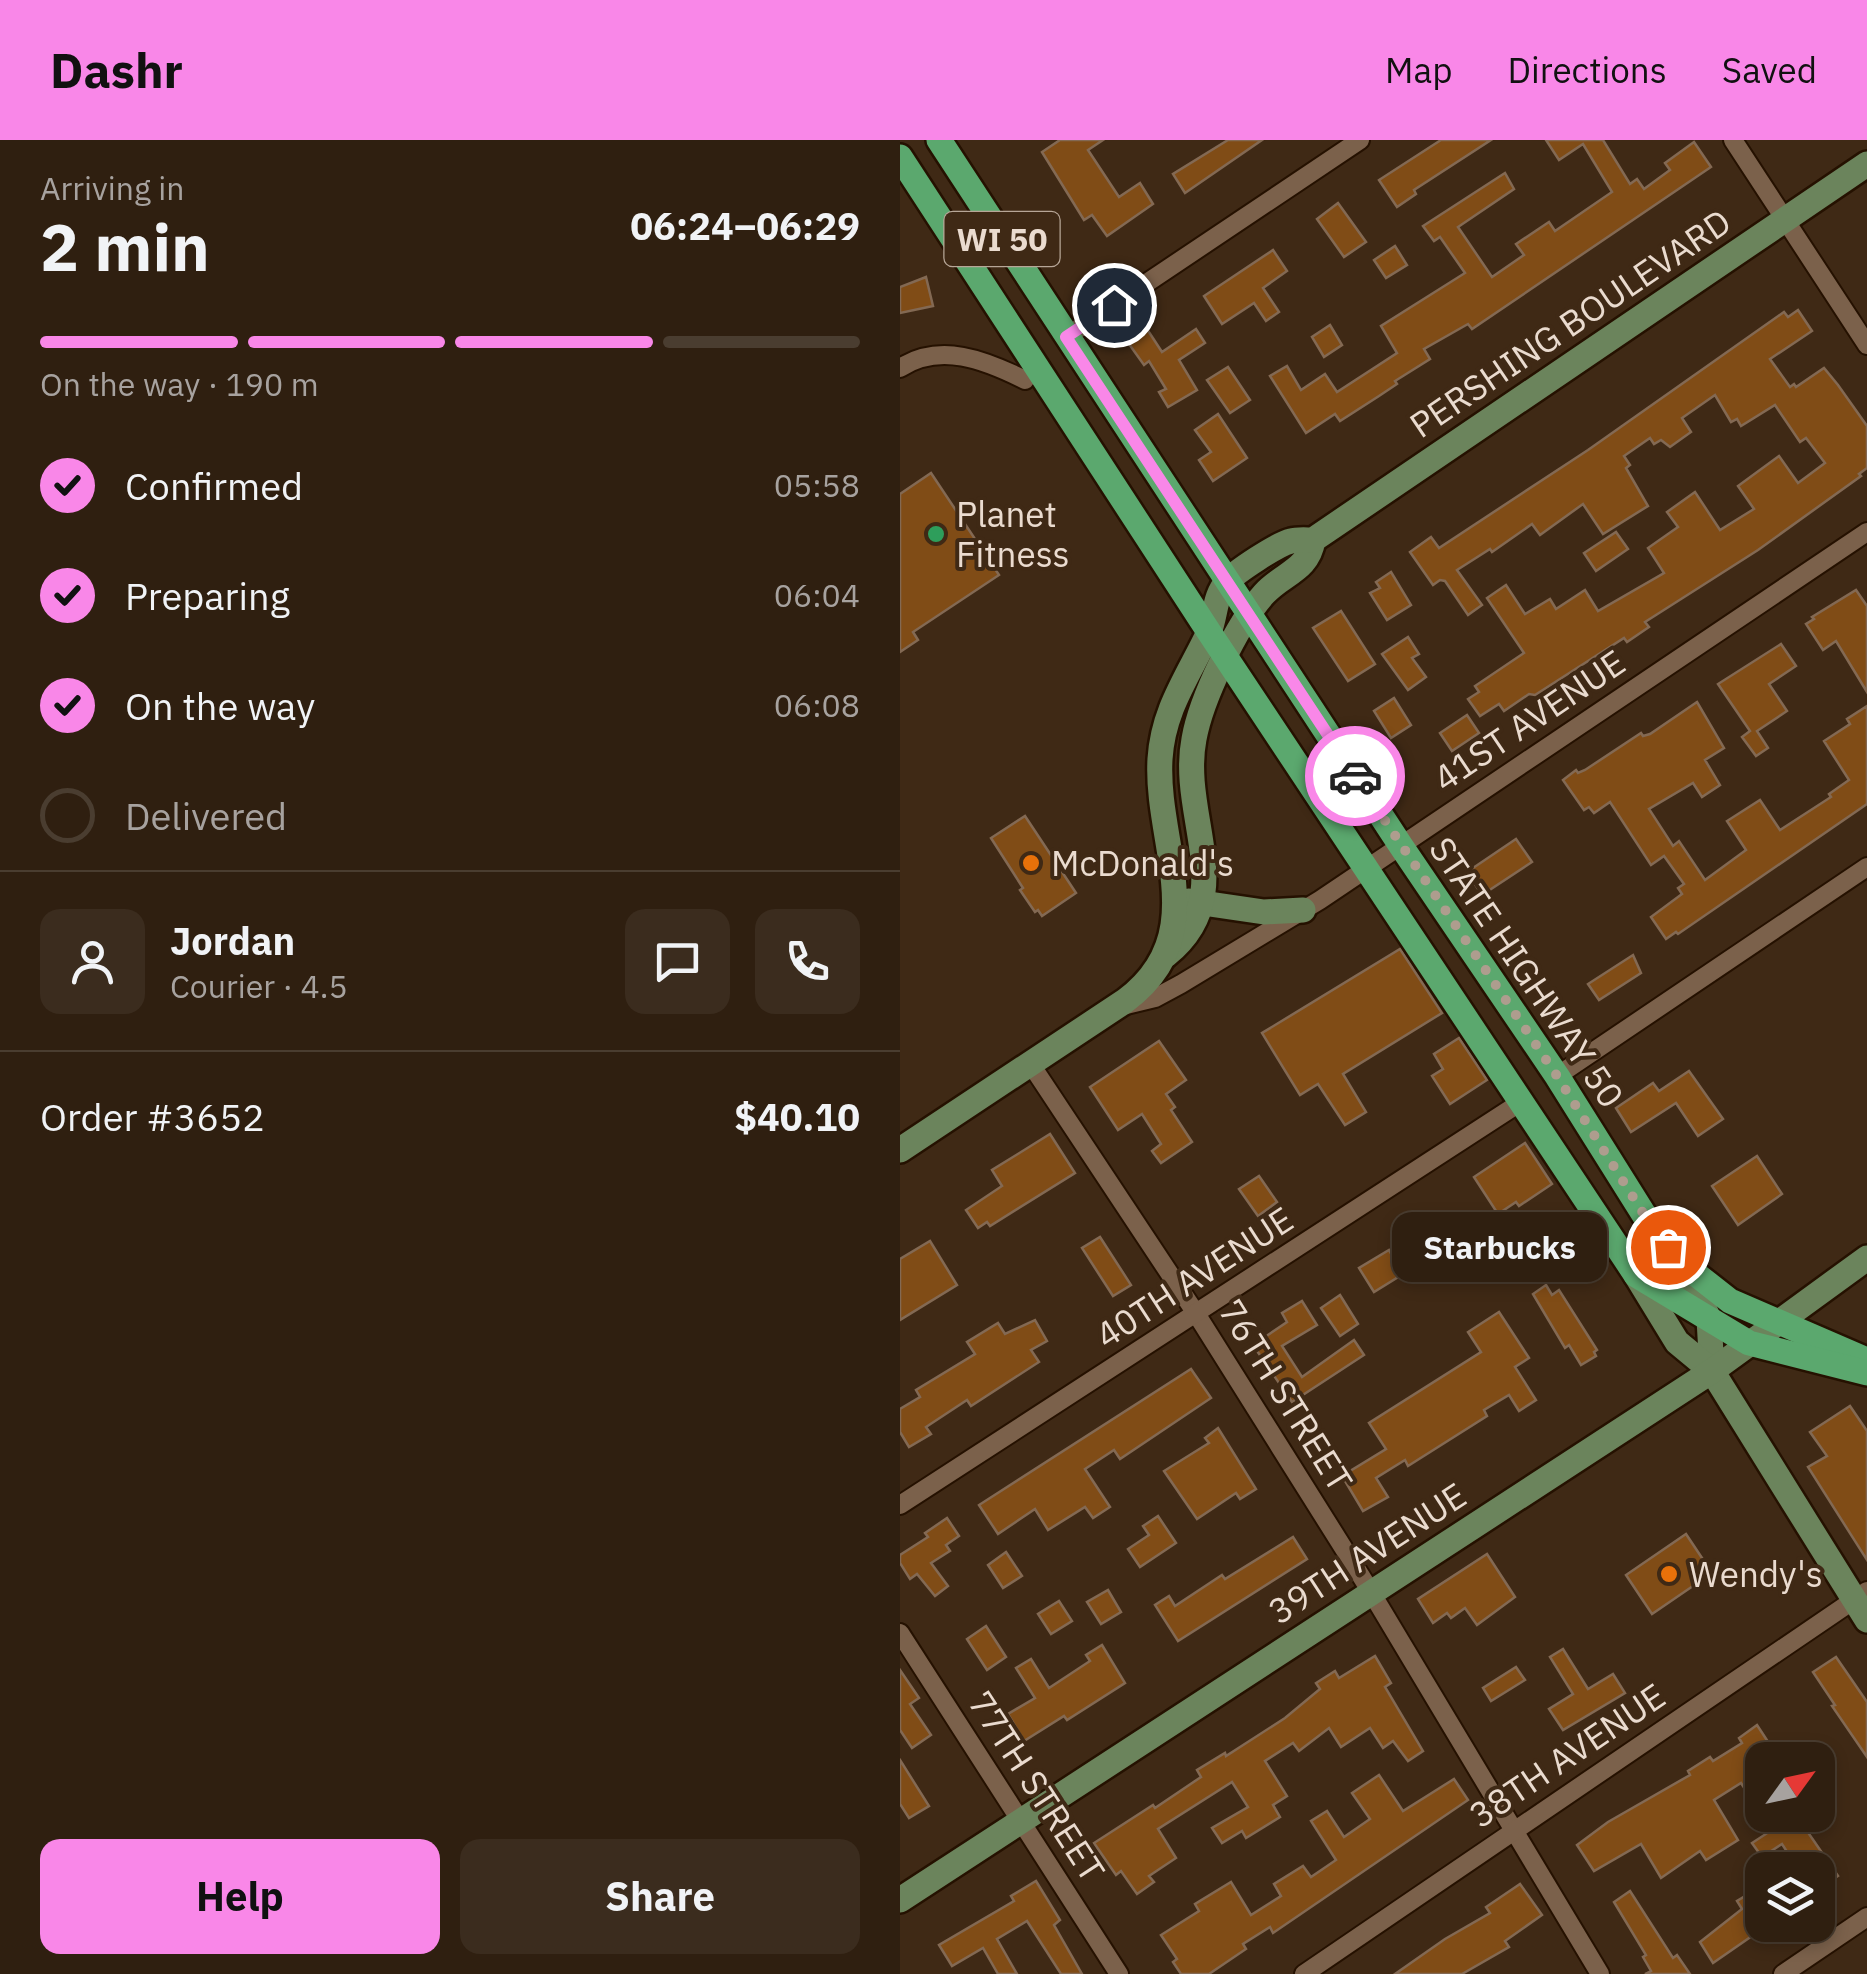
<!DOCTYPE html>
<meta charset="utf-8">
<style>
body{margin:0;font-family:"IBM Plex Sans",sans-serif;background:#3b2c1e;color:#f1f3f6;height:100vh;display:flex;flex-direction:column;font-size:38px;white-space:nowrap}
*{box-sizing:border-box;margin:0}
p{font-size:32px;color:#a7a29f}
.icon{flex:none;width:55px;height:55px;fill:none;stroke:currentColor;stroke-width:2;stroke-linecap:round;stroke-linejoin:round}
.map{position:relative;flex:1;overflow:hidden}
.side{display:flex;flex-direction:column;background:#2f1f10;width:900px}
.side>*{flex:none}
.needle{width:65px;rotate:57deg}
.tools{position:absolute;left:845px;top:1602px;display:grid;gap:20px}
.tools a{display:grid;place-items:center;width:90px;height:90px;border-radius:20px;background:#2f1f10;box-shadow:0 5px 15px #0003,0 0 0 2px #4a3d30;font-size:50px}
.pin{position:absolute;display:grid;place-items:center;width:85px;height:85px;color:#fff;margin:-42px;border:5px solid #fff;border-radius:50%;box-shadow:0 2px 10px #0007}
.courier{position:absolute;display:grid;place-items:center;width:100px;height:100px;margin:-50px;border:8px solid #f987e8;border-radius:50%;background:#fff;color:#222;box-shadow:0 2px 12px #0007}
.bubble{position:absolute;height:70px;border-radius:20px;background:#2f1f10;box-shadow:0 5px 15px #0003,0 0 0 2px #4a3d30;font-size:32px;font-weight:700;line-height:70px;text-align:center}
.head em{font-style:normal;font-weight:700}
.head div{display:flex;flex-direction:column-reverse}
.head{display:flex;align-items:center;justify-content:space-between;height:170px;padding:0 40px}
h1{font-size:65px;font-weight:700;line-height:75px}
.bar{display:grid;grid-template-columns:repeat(4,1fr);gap:15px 10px;align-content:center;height:120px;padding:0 40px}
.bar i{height:12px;border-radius:8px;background:#4a3d30}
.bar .on{background:#f987e8}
.bar p{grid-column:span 4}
.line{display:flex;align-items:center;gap:25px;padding:0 40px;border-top:2px solid #4a3d30}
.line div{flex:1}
.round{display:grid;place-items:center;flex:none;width:105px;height:105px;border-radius:20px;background:#3b2c1e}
ol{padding:0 40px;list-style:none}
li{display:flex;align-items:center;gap:30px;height:110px}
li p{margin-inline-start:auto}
li .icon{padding:10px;border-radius:50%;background:#f987e8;color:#111;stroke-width:4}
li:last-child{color:#a7a29f}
li i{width:55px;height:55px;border:5px solid #4a3d30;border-radius:50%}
.button{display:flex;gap:20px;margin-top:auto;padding:20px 40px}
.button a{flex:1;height:115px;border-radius:20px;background:#f987e8;color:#111;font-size:40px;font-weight:700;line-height:115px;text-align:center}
.button a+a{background:#3b2c1e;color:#f1f3f6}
header{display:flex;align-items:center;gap:60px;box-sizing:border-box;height:140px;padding:0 50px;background:#f987e8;color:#111}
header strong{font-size:48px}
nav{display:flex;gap:55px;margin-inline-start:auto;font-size:35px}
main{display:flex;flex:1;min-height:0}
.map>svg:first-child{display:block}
.building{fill:#804c16;stroke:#836953;stroke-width:2.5}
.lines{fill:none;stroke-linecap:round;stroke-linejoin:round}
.street-casing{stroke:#251100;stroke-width:22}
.secondary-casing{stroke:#251100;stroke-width:30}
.primary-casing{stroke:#251100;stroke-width:30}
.street{stroke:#7b614b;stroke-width:18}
.secondary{stroke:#6b845c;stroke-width:25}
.primary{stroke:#5ba86e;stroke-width:25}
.done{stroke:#ae9d8e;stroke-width:10;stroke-dasharray:0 18}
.route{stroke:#f987e8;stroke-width:12}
.leisure-dot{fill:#2e9e5b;stroke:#3f2915;stroke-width:4}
.food-dot{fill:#e8710a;stroke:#3f2915;stroke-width:4}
.labels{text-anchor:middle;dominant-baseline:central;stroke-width:8;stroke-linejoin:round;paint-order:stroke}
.shield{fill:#3f2915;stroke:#b7a697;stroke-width:2.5}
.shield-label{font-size:32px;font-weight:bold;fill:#eadbcf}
.street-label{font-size:35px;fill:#eadbcf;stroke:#3f2915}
.poi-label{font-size:35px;fill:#eadbcf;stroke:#3f2915;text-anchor:start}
</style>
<header>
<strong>Dashr</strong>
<nav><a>Map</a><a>Directions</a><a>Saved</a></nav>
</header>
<main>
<section class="side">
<div class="head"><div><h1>2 min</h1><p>Arriving in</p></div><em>06:24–06:29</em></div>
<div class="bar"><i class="on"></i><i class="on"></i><i class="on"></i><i></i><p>On the way · 190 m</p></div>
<ol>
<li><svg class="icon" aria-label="check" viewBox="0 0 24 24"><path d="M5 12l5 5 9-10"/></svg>Confirmed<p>05:58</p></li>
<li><svg class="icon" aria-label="check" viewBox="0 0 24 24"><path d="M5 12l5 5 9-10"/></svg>Preparing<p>06:04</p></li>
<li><svg class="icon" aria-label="check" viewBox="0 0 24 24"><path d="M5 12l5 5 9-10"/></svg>On the way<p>06:08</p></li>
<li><i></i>Delivered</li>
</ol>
<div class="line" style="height:180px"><a class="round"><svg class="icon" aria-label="person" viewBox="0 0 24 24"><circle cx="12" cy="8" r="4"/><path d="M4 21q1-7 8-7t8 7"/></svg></a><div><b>Jordan</b><p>Courier · 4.5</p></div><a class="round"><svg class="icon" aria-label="chat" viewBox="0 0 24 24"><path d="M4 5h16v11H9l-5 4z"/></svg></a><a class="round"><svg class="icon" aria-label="phone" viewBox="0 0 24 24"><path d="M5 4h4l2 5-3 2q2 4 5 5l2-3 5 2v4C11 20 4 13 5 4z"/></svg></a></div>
<div class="line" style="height:130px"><div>Order #3652</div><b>$40.10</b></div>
<div class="button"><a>Help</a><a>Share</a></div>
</section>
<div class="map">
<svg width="967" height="1834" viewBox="0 0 967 1834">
<rect width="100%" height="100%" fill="#3f2915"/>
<g class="building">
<path d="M160 0H203L188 10 219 57 240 43 253 64 207 96 192 75 184 80 142 12Z"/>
<path d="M328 0H362L285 53 273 34Z"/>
<path d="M541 0H591L514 50 516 54 497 67 479 40Z"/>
<path d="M646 0H703L730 44 737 39 744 49 770 30 765 23 794 2 811 27 572 189 568 184 524 209 530 219 495 241 497 244 479 256 440 281 435 274 406 293 370 236 387 226 401 250 425 234 437 252 497 213 481 186 565 133 540 97 534 101 523 86 605 33 614 49 558 87 592 137 624 115 616 104 649 82 655 91 712 52 683 4 659 20Z"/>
<path d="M438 63 466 102 444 117 417 79Z"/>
<path d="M495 106 507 125 486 138 474 120Z"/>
<path d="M373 110 387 131 363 148 379 172 366 181 354 163 322 184 304 156Z"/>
<path d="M26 137 33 166 0 173V147Z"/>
<path d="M898 170 912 191 870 219 890 247 894 244 896 247 924 228 938 245 967 286V328L959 334 961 336 858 410 745 482 749 487 727 502 724 498 635 555 629 554 604 571 599 564 580 576 568 559 579 552 575 546 624 513 587 458 606 445 625 474 650 459 656 469 685 450 698 471 764 433 748 408 778 387 767 372 795 352 820 390 854 369 838 346 879 316 898 343 925 323 906 298 900 302 875 265 841 286 837 279 831 282 815 255 782 278 791 292 770 307 761 300 754 304 750 298 724 316 730 325 726 328 748 366 703 394 683 364 640 395 632 384 592 412 590 409 557 430 582 465 568 475 545 441 540 440 533 445 510 412 531 397 539 408 688 310 884 172 888 177Z"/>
<path d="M243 183 262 212 296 189 305 203 279 220 297 250 268 267 259 252 266 249 249 221 244 225 224 197Z"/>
<path d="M430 185 442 205 424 217 412 197Z"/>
<path d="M328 227 350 260 330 273 307 240Z"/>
<path d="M318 274 347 318 313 341 299 320 311 312 295 290Z"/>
<path d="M31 333 99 435 13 492 18 500 0 512V354Z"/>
<path d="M716 392 728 409 696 431 684 413Z"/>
<path d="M491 432 511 465 487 480 470 453 480 448 476 442Z"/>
<path d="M956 450 967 466V552L936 501 923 510 906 484 914 479 912 477Z"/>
<path d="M441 471 475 524 448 541 413 488Z"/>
<path d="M508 497 519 514 512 518 526 537 508 550 482 514Z"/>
<path d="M881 504 896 526 869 544 887 571 857 591 868 608 856 616 842 597 850 591 818 544Z"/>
<path d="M494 558 511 585 491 598 474 571Z"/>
<path d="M797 562 824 608 805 620 820 645 802 657 793 643 749 669 773 706 779 701 805 740 846 710 827 681 860 660 880 690 931 657 929 654 949 640 924 601 950 584 947 579 967 566V664L778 794 776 792 766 799 751 777 782 754 778 748 784 744 764 716 751 725 710 662 694 673 689 667 684 670 663 640 676 630 678 633 685 630 741 593 743 596 750 594Z"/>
<path d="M567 575 579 593 552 611 540 593Z"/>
<path d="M125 676 176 753 142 776 138 770 135 772 120 750 123 748 91 698Z"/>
<path d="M616 699 632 722 582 755 567 732Z"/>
<path d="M500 809 542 873 443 934 466 972 445 985 418 944 400 955 362 893Z"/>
<path d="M733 815 741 833 699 860 688 844Z"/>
<path d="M559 898 587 940 550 964 532 936 543 929 534 914Z"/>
<path d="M259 901 286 940 266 954 275 967 271 970 292 1002 261 1023 252 1011 261 1004 242 974 218 990 190 947Z"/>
<path d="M789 931 823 979 798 996 776 963 731 992 716 968 753 943 759 951Z"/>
<path d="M150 994 175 1033 90 1086 87 1082 78 1088 66 1070 102 1046 92 1030Z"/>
<path d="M625 1003 652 1044 619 1066 616 1062 598 1074 574 1037Z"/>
<path d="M857 1016 882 1054 838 1085 812 1046Z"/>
<path d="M359 1036 377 1062 358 1076 339 1049Z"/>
<path d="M200 1097 231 1145 213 1156 182 1108Z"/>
<path d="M30 1101 57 1145 0 1180V1119Z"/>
<path d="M489 1110 503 1134 474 1152 459 1128Z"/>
<path d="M646 1145 652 1155 659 1150 697 1210 694 1212 696 1216 681 1225 669 1205 665 1208 633 1154Z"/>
<path d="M440 1155 458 1184 440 1196 421 1168Z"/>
<path d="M402 1161 417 1185 382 1206 402 1237 454 1200 464 1215 392 1262 353 1205 387 1182 382 1173Z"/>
<path d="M599 1172 629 1218 615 1227 636 1260 619 1271 609 1255 584 1270 587 1276 508 1326 505 1320 476 1338 488 1357 463 1371 442 1336 486 1309 469 1283 581 1212 568 1192Z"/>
<path d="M135 1180 147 1201 131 1210 139 1222 71 1266 67 1260 26 1287 31 1294 9 1307 0 1292V1269L20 1257 16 1250 75 1214 67 1202 98 1183 105 1194Z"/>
<path d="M291 1229 311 1258 220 1319 214 1310 185 1329 210 1367 193 1378 185 1367 148 1390 135 1369 98 1394 79 1365Z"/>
<path d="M950 1266 967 1291V1420L908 1327 927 1316 910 1292Z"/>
<path d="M318 1288 356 1349 340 1359 336 1353 297 1379 264 1331 309 1303 305 1298Z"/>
<path d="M258 1376 276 1403 240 1427 228 1409 249 1395 243 1386Z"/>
<path d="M47 1378 59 1396 46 1405 50 1411 31 1423 48 1446 35 1456 17 1434 10 1439 0 1423V1415L28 1397 25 1393Z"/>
<path d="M786 1394 812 1433 752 1474 726 1435Z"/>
<path d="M393 1397 407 1419 278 1501 255 1465 269 1456 275 1466 322 1435 325 1439Z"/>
<path d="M106 1412 122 1436 103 1448 88 1425Z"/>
<path d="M587 1414 615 1457 577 1485 565 1468 551 1478 547 1473 533 1483 518 1459Z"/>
<path d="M208 1450 221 1472 201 1484 187 1462Z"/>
<path d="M159 1461 172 1481 151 1494 138 1474Z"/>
<path d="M86 1486 106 1517 87 1530 67 1499Z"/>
<path d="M202 1505 225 1543 167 1580 164 1576 124 1601 108 1574 135 1558 116 1528 131 1519 149 1548 190 1521 186 1515Z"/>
<path d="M663 1509 688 1549 713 1534 725 1553 663 1590 649 1569 673 1554 650 1517Z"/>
<path d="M475 1516 491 1543 485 1547 523 1611 508 1621 493 1601 483 1608 470 1588 441 1607 429 1588 399 1611 393 1603 365 1621 387 1656 373 1665 380 1677 346 1698 342 1691 322 1703 312 1688 348 1667 332 1642 258 1689 276 1718 249 1736 254 1742 237 1754 221 1731 216 1735 194 1703 253 1665 255 1668 301 1637 297 1630 325 1613 326 1616 385 1578 420 1549 416 1543 435 1531 439 1538Z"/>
<path d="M936 1517 967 1562V1617L932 1566 935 1565 913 1532Z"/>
<path d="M616 1527 625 1540 591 1561 583 1548Z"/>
<path d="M0 1530 19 1558 10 1564 31 1595 12 1608 0 1590Z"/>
<path d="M857 1585 874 1611 862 1619V1675H896L938 1736 918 1749V1730H899L882 1704 862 1717 852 1703 872 1690 841 1643 814 1660 838 1700 806 1720 800 1711 761 1738 741 1704 694 1731 677 1705 708 1682 790 1635 788 1631 810 1617 813 1621 842 1603 839 1598Z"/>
<path d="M0 1620 29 1666 9 1678 0 1664Z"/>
<path d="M479 1635 503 1671 554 1639 568 1660 373 1793 370 1787 343 1804 346 1809 309 1834H281L273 1822 277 1819 261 1795 299 1771 295 1764 331 1742 351 1775 381 1756 374 1744 403 1726 411 1737 436 1720 411 1681 427 1671 444 1697 470 1679 452 1653Z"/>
<path d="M136 1741 160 1780 154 1785 182 1834H161L127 1781 97 1799 117 1834H98L83 1808 52 1826 39 1805 114 1761 111 1756Z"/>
<path d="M620 1744 642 1775 605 1801 609 1807 562 1834H495L545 1799 590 1773 586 1767Z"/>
<path d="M862 1746V1789L813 1823 800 1802 842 1769 837 1761Z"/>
<path d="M730 1751 773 1818 777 1815 790 1834H745L751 1831 743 1817 746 1815 714 1762Z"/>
</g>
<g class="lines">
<defs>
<g id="street">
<path d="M833 0 967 205"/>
<path d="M166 197 460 0"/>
<path d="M0 228C40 202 85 220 125 240"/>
<path d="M222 866 255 858 281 844 420 760 967 392"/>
<path d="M130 923 297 1175 471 1452 700 1834"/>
<path d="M657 936 967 727"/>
<path d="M0 1365 621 962"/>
<path d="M0 1493 219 1834"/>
<path d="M404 1834 967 1451"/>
<path d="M883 1834 967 1777"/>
</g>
<g id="secondary">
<path d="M289 761 364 772 403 770"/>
<path d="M266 815C341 755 279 677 294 599 301 559 337 484 364 454 383 433 408 431 413 400"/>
<path d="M0 1010 225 861C314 795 255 705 260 619 263 569 289 535 309 492 316 476 314 456 327 442 335 432 378 404 391 401 398 399 406 400 413 400L967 24"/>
<path d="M784 1125 809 1179 812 1231"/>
<path d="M736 1135 777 1202 812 1231 967 1480"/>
<path d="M0 1760 812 1231 967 1118"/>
</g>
<g id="primary">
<path d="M39 0 501 706 657 936 753 1089 784 1125 830 1161 967 1220"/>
<path d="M0 17 309 492 736 1135 849 1203 967 1233"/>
</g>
</defs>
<use href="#street" class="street-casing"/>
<use href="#secondary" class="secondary-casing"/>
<use href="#primary" class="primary-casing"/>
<use href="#street" class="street"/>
<use href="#secondary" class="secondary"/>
<use href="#primary" class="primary"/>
</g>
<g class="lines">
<path class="done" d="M455 636 657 936 753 1089 768 1107"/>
<path class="route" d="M214 165 166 197 455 636"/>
</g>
<circle class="leisure-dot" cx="36" cy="394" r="10"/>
<g class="food-dot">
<circle cx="131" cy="723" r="10"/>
<circle cx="769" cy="1434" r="10"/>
</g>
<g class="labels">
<rect class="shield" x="44.5" y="72" width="115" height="54" rx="8"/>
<g class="shield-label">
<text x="102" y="99">WI 50</text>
</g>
<g class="street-label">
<text transform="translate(670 183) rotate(-34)">PERSHING BOULEVARD</text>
<text transform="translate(629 580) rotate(-34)">41ST AVENUE</text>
<text transform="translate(627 832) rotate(56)">STATE HIGHWAY 50</text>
<text transform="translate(294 1137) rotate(-33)">40TH AVENUE</text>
<text transform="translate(386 1255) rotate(58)">76TH STREET</text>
<text transform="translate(467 1413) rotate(-33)">39TH AVENUE</text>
<text transform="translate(667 1615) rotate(-34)">38TH AVENUE</text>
<text transform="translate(137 1646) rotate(57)">77TH STREET</text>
</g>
<g class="poi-label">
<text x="56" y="374">Planet<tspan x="56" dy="40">Fitness</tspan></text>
<text x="151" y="723">McDonald's</text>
<text x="789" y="1434">Wendy's</text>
</g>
</g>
</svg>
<div class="tools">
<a><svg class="needle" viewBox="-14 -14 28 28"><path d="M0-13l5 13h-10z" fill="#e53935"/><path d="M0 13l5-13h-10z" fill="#a7a29f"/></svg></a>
<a><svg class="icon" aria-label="layers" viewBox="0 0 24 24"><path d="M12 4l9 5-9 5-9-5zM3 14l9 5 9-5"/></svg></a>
</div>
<div class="pin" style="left:768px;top:1107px;background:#ea580c"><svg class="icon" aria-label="bag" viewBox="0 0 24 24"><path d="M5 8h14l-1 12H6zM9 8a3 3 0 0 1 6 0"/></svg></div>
<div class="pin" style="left:214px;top:165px;background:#1f2937"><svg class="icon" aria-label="home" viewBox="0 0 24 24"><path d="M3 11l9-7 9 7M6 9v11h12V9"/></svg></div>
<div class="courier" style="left:455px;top:636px"><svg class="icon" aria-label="car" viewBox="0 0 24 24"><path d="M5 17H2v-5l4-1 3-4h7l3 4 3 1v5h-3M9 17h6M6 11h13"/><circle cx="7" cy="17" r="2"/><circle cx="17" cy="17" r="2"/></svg></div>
<div class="bubble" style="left:492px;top:1072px;width:215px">Starbucks</div>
</div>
</main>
